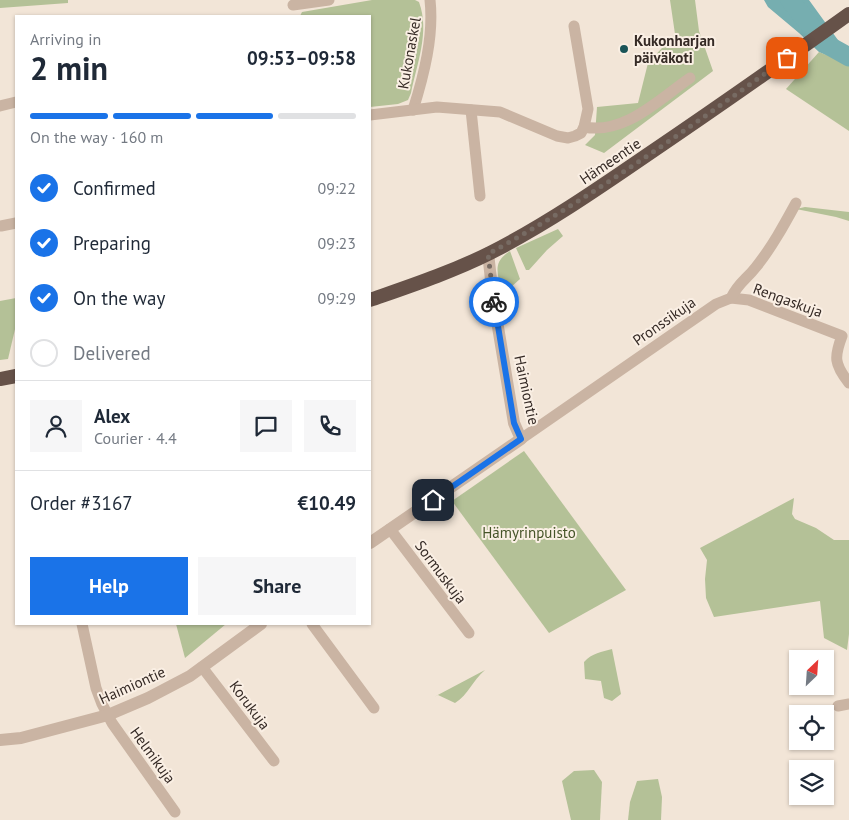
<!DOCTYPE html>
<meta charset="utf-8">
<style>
body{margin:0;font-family:"PT Sans",sans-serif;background:#f6f6f7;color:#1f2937;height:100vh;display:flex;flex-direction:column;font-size:19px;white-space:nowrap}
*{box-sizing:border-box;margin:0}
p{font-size:16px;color:#747a83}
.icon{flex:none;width:28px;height:28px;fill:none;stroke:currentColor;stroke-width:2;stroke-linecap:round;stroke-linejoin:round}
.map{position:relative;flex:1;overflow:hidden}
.side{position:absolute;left:15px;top:15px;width:356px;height:610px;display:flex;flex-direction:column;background:#fff;border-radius:0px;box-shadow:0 1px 4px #0004}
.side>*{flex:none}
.needle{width:32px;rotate:25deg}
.controls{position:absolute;left:789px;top:650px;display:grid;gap:10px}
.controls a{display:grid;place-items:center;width:45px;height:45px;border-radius:0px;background:#fff;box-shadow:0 1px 4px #0004;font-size:25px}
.pin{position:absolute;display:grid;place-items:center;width:42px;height:42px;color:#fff;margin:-21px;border-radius:10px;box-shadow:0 2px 8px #0006}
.courier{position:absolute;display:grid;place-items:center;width:50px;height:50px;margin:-25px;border:4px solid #1a73e8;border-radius:50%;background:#fff;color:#222;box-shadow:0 1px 6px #0007}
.headline em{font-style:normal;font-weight:700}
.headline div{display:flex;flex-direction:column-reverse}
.headline{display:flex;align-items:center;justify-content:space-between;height:85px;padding:0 15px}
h1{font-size:32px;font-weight:700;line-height:38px}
.bar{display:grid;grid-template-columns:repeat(4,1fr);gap:8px 5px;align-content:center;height:60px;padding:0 15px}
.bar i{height:6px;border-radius:4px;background:#e0e1e3}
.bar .on{background:#1a73e8}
.bar p{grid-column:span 4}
.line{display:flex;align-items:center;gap:12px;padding:0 15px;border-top:1px solid #e0e1e3}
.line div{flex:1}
.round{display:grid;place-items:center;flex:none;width:52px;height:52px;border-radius:0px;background:#f6f6f7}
ol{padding:0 15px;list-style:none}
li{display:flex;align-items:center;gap:15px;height:55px}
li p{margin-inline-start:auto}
li .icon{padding:5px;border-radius:50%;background:#1a73e8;color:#fff;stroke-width:4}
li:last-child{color:#747a83}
li i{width:28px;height:28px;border:2px solid #e0e1e3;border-radius:50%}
.primary-button{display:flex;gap:10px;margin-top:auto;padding:10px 15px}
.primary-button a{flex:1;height:58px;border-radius:0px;background:#1a73e8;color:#fff;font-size:20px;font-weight:700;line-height:58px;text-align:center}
.primary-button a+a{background:#f6f6f7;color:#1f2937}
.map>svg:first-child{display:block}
.green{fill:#b4c197}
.water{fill:#76aeb0}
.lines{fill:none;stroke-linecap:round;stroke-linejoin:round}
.river{stroke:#76aeb0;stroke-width:19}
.minor{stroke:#cab4a3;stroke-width:11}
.tertiary{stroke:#cab4a3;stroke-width:12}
.trunk{stroke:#665249;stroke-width:14}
.done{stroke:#776b63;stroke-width:5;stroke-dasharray:0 9}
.route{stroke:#1a73e8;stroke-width:6}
.poi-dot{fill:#1a5457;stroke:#faefe4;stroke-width:2}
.labels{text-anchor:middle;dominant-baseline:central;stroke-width:4;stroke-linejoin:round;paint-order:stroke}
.poi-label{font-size:15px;font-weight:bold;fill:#352a25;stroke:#faefe4;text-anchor:start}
.street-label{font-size:15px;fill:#352a25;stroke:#faefe4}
.park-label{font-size:15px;fill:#455428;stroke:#faefe4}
</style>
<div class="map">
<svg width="849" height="820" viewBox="0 0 849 820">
<rect width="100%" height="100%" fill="#f2e5d7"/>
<g class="green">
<path d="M0 0H68V3L0 8Z"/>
<path d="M372 0H415L419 2C430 32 417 63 411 93L408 100 398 104 370 107V16H300L302 12Z"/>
<path d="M670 0H695L699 31 713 71 604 153 585 145 595 135 597 107 638 103 648 63 675 34Z"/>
<path d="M819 52 849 64V131L786 89Z"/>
<path d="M805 207 849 212V221L836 217 796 209Z"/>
<path d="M558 229 563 236 547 250 529 270H526L516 248Z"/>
<path d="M510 251 520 279 510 288 501 290C497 271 493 262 510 251Z"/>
<path d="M16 298V325L8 359 0 360V301Z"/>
<path d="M524 451 626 590 549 633 452 501Z"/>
<path d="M794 498 792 514 795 519 816 528 834 540H849V634L847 650 824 638 820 601 714 617 706 598 705 579 707 560 700 548Z"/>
<path d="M176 624H226L185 658Z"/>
<path d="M612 649 621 694 612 701 604 698 601 681 585 679 584 662C592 653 602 652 612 649Z"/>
<path d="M485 670C473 680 468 695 455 703L438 695 434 697Z"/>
<path d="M594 770 602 782 600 820H571L562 781 574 771Z"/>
<path d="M658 779 662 797 661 820H628L630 802 637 781Z"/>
</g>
<path class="water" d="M764 0H809L843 47 849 51V64L819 52 799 33 768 7Z"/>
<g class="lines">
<path class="river" d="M790 0 824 43 849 57"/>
<g class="minor">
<path d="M293 5 329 0"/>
<path d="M0 106 16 102"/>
<path d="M413 110C424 75 434 36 430 0"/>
<path d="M471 110 480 196"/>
<path d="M370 115 437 107 500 112 557 136 568 138 575 136 581 133 584 127 588 109 574 26"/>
<path d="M584 127C625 135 659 99 690 78"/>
<path d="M1 226 16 223"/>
<path d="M731 298 749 300 842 336C834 357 834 364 849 383"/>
<path d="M521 439 716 304 731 298C739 282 746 280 756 267 772 247 784 225 796 203"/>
<path d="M390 529 469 633"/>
<path d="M82 624 96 688 102 704 112 723 175 812"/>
<path d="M312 624 374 708"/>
<path d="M202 667 274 761"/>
<path d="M838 706 849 704"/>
</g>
<g class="tertiary">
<path d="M370 543 521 439 514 423 493 297 488 253"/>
<path d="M0 740 21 738 108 715 148 698 190 676 261 624"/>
</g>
<g class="trunk">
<path d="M370 300C410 286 452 272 490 253 545 225 596 190 647 155 715 109 782 62 849 14"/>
<path d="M0 379 16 376"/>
</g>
</g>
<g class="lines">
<path class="done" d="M494 302 488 254C593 197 690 127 787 58"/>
<path class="route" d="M433 500 521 439 514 423 494 302"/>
</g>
<circle class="poi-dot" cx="624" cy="49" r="5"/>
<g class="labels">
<g class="poi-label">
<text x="634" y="40">Kukonharjan<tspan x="634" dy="17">päiväkoti</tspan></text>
</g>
<g class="street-label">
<text transform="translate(409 53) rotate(-80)">Kukonaskel</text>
<text transform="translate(610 161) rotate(-34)">Hämeentie</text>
<text transform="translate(788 300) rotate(20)">Rengaskuja</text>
<text transform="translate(664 321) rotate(-35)">Pronssikuja</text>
<text transform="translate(527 390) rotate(78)">Haimiontie</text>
<text transform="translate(441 572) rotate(53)">Sormuskuja</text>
<text transform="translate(132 685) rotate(-24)">Haimiontie</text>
<text transform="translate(250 705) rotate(53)">Korukuja</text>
<text transform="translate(153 755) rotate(54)">Helmikuja</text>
</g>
<g class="park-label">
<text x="529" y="532">Hämyrinpuisto</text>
</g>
</g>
</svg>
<div class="controls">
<a><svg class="needle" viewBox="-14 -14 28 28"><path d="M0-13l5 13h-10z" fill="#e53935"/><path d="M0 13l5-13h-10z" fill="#747a83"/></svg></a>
<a><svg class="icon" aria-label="locate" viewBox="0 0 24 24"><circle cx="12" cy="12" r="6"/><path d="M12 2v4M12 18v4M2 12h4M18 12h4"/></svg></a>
<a><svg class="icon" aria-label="layers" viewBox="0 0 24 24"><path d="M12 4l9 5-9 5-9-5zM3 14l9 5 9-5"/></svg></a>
</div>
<div class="pin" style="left:787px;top:58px;background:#ea580c"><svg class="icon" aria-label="bag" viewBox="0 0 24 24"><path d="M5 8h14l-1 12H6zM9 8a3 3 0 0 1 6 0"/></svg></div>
<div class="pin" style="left:433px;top:500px;background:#1f2937"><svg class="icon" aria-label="home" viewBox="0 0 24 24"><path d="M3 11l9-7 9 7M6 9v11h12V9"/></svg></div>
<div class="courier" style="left:494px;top:302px"><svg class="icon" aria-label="bike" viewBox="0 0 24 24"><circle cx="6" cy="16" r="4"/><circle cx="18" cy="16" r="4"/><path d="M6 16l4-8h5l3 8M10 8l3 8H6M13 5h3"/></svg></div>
<section class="side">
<div class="headline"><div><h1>2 min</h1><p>Arriving in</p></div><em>09:53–09:58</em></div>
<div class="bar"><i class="on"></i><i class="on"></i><i class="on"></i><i></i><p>On the way · 160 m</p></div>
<ol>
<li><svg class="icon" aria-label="check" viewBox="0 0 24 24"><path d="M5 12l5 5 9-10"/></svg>Confirmed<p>09:22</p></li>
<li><svg class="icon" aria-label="check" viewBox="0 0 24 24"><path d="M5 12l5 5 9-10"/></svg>Preparing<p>09:23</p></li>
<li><svg class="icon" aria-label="check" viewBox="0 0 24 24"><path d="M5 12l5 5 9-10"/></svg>On the way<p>09:29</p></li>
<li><i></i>Delivered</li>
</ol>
<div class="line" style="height:90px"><a class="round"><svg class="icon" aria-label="person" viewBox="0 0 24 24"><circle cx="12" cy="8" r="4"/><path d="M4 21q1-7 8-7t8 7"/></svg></a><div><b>Alex</b><p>Courier · 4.4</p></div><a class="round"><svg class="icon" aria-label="chat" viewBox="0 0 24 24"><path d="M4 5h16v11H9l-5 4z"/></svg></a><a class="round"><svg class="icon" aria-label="phone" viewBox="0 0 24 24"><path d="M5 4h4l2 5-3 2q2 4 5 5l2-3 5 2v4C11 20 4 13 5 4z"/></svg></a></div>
<div class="line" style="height:65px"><div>Order #3167</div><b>€10.49</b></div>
<div class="primary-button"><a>Help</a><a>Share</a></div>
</section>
</div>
